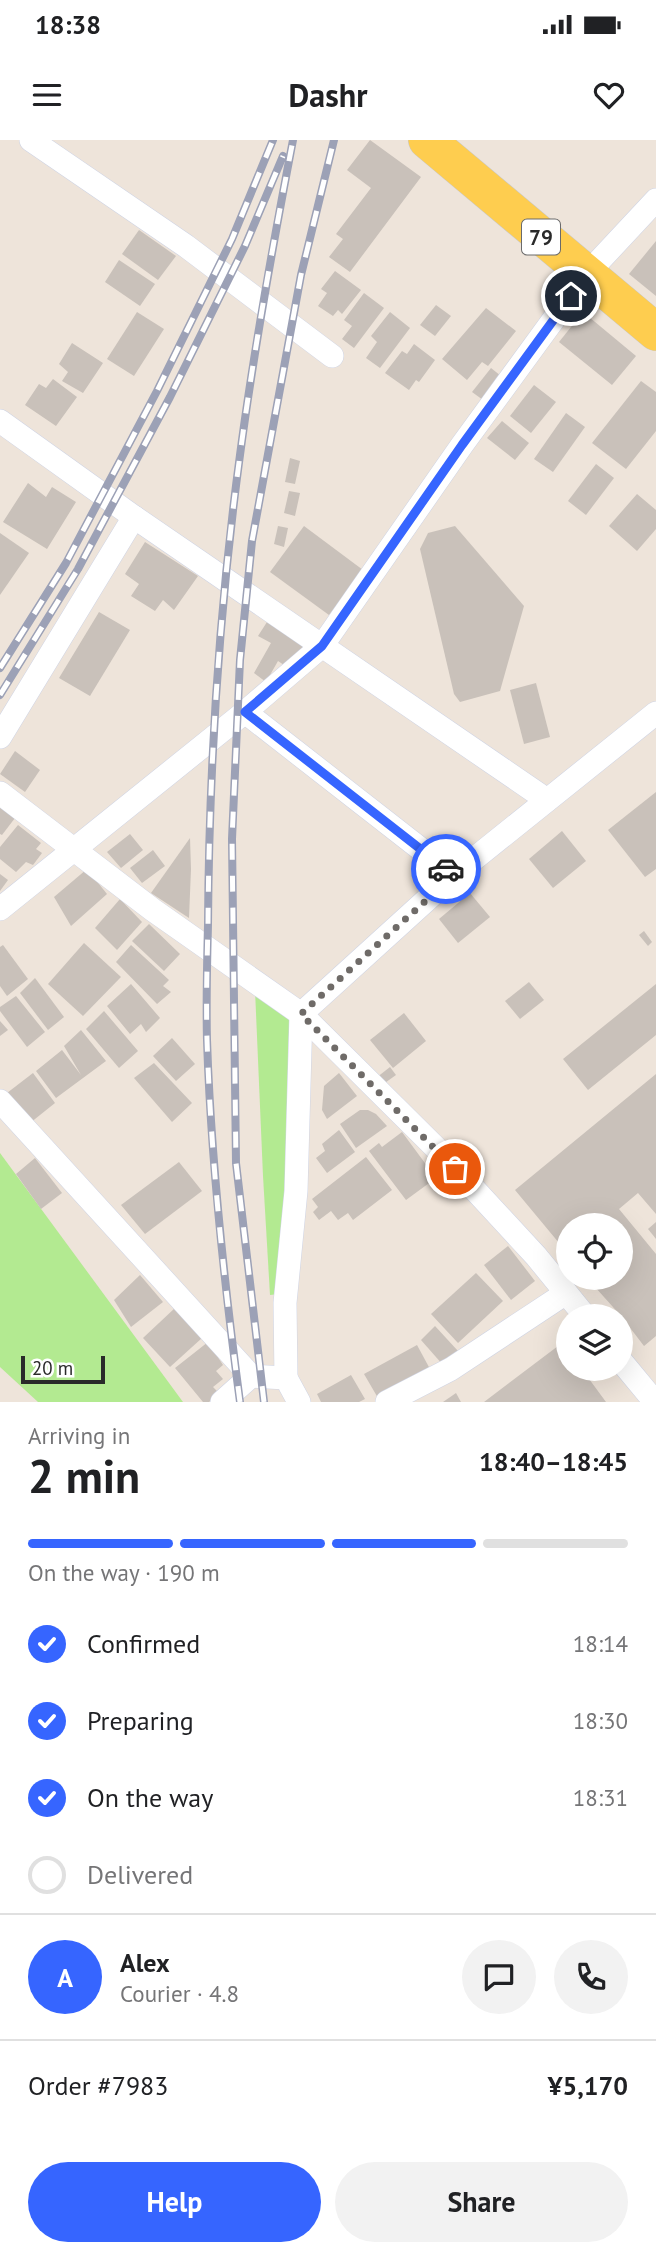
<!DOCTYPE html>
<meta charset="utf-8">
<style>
body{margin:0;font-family:"PT Sans",sans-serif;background:#f2f2f2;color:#202124;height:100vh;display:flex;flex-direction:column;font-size:26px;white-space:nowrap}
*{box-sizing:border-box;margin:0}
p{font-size:23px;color:#757577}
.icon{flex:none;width:38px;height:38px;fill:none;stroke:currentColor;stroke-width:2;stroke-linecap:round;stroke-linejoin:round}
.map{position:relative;height:1262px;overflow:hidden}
.sheet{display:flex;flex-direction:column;background:#fff;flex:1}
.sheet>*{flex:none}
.tools{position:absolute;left:556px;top:1073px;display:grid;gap:14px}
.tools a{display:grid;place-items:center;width:77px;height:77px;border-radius:50%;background:#fff;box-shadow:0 7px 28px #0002;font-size:35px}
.scale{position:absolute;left:21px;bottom:18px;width:84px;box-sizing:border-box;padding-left:7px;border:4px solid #2a2a2a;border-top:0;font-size:19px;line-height:24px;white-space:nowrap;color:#2a2a2a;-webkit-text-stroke:5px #fff;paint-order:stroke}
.pin{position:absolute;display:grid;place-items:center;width:60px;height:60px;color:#fff;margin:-30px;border:4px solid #fff;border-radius:50%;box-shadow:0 2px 7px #0007}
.courier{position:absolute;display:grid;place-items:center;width:70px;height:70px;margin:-35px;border:5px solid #3665ff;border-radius:50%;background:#fff;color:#222;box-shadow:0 2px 9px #0007}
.summary em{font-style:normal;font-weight:700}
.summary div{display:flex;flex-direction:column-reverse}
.summary{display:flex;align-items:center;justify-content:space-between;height:119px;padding:0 28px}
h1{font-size:46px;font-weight:700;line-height:52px}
.bar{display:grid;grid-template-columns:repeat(4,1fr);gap:10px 7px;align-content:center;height:84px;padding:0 28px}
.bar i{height:9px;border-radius:5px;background:#e0e0e0}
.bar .current{background:#3665ff}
.bar p{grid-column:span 4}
.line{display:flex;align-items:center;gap:18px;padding:0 28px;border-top:2px solid #e0e0e0}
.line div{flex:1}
.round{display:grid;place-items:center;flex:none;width:74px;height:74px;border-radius:37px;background:#f2f2f2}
ol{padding:0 28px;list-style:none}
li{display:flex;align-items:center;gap:21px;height:77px}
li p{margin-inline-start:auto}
li .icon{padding:7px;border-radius:50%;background:#3665ff;color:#fff;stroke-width:4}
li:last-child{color:#757577}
li i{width:38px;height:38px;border:4px solid #e0e0e0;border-radius:50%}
.action{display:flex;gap:14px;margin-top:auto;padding:14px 28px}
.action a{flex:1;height:80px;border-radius:42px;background:#3665ff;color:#fff;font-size:28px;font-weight:700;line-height:80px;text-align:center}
.action a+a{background:#f2f2f2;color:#202124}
.status{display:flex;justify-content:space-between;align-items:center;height:49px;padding:0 35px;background:#fff;direction:ltr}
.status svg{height:19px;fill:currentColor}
header{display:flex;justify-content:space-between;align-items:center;height:91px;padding:0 28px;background:#fff;font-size:32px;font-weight:700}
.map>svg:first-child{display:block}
.green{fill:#b3ea91}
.building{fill:#c9c1ba}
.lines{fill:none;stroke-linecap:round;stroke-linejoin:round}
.street-casing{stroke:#cfd4e4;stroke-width:24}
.primary-casing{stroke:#c8c8c8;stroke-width:38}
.street{stroke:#fff;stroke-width:23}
.primary{stroke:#fecd4f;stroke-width:37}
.rail-casing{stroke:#9ca1b6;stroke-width:8}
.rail{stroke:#fff;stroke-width:5;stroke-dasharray:16;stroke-linecap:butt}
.done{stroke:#6f6b68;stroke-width:7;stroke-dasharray:0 12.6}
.route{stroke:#3665ff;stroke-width:9}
.labels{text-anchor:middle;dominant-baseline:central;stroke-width:5;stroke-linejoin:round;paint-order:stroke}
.shield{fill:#fff;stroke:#6a6a6a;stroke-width:2}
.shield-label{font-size:21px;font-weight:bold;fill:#2a2a2a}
</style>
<div class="status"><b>18:38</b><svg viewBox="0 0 49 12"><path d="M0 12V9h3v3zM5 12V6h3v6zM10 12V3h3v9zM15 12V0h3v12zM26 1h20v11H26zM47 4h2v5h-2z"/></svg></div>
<header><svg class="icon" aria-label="menu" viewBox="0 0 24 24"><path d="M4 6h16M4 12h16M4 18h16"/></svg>Dashr<svg class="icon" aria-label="heart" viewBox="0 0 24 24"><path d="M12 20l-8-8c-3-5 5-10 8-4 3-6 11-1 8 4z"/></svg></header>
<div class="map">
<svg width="656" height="1262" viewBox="0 0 656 1262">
<rect width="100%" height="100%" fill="#eee4da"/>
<g class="green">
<path d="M255 850 295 876 279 1154 270 1155 263 1036Z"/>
<path d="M0 1013 183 1262H38L0 1227Z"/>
</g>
<g class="building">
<path d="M370 0 421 37 350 132 329 117 343 99 336 94 371 48 347 30Z"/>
<path d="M139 90 176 116 158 140 122 114Z"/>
<path d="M656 101V156L629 134Z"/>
<path d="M119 120 155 144 140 166 105 142Z"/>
<path d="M335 131 361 150 342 174 338 170 333 176 318 166 327 153 321 149Z"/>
<path d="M364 153 384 168 354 208 342 199 352 186 344 180Z"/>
<path d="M436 165 451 176 435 196 420 185Z"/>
<path d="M486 168 516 191 488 226 482 222 467 240 442 219Z"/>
<path d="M137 172 164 189 134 236 107 219Z"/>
<path d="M390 172 410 188 380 228 366 218 377 202 371 196Z"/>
<path d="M583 172 636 216 612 245 559 202Z"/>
<path d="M72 203 103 223 83 253 62 241 68 232 59 224Z"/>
<path d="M414 204 435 220 419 242 416 240 409 250 385 233 402 211 407 214Z"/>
<path d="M491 228 501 236 483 260 472 252Z"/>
<path d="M53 239 77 257 56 286 25 265 39 244 46 248Z"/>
<path d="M641 241 656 252V291L626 329 592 303Z"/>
<path d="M534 245 556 262 531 293 510 276Z"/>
<path d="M566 273 585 287 553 332 534 319Z"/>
<path d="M502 281 529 303 515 320 487 298Z"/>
<path d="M290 318 300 321 295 344 285 342Z"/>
<path d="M596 324 614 338 586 375 568 361Z"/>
<path d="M28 343 46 357 52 347 76 362 47 409 3 382Z"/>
<path d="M289 351 300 353 295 376 284 373Z"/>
<path d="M637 354 656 370V389L637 411 609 386Z"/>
<path d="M278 386 288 388 284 407 274 404Z"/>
<path d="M304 386 363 430 329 475 270 432Z"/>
<path d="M455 386 524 466 500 551 460 562 454 554 420 409 428 393Z"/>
<path d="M0 393 29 413 0 455Z"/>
<path d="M145 402 198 436 174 470 163 460 155 471 131 456 139 444 125 434Z"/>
<path d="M99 472 130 490 90 556 59 538Z"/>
<path d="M267 482 305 506 284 525 278 521 266 542 254 533 271 503 258 496Z"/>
<path d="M536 543 550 597 524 604 510 550Z"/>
<path d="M15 611 40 630 25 652 0 634Z"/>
<path d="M656 652V729L645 737 608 690Z"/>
<path d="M0 667 15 678 2 695 0 694Z"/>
<path d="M18 685 41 703 36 709 42 713 33 725 26 722 16 732 0 719V707Z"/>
<path d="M562 691 586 721 553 748 529 719Z"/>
<path d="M130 694 143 710 121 728 107 712Z"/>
<path d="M190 698 191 729 189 778 151 753Z"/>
<path d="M153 710 165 726 142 743 130 728Z"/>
<path d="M87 729 107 754 71 786 54 757Z"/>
<path d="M0 734 8 740 0 751Z"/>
<path d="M470 753 490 777 458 803 439 779Z"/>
<path d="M120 759 142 782 117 810 95 788Z"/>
<path d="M149 784 180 814 164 831 132 801Z"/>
<path d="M644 791 652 802 648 806 639 795Z"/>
<path d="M84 803 121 837 83 876 48 844Z"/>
<path d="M3 805 28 839 7 856 0 846V807Z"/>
<path d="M131 805 169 840 163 846 171 852 157 864 116 822Z"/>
<path d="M35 838 64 877 48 890 20 853Z"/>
<path d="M529 842 544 860 520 879 505 861Z"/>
<path d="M131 844 160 878 146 892 141 884 130 894 107 866Z"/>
<path d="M656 844V895L588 950 563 919Z"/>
<path d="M16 856 45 892 27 907 0 871V867Z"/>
<path d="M104 871 138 911 119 928 86 889Z"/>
<path d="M404 873 426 901 393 928 370 900Z"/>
<path d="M0 881 8 890 0 896Z"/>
<path d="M81 890 106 921 56 958 36 931 62 910 81 935 64 906Z"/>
<path d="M172 898 195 924 176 941 153 916Z"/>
<path d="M154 923 192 963 172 982 134 938Z"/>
<path d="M390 927 396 935 382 945 376 938Z"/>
<path d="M33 933 55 963 30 983 7 953Z"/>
<path d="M339 933 357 956 327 979 322 970 324 946Z"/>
<path d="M656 934V1074L638 1053 619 1069 656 1114V1196L644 1206 621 1176 587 1138H621V1085H569V1115L515 1050Z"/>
<path d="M360 970H368L376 974 387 986 356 1008 340 984Z"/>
<path d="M339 990 355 1012 327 1033 316 1018 325 1011 322 1004Z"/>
<path d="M402 992 436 1038 406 1060 369 1011 379 1003 382 1007Z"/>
<path d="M366 1017 392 1050 353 1080 348 1073 338 1080 331 1071 319 1080 313 1072 318 1067 312 1059Z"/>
<path d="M35 1018 62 1053 41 1069 16 1034Z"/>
<path d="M179 1022 202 1051 145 1094 121 1065Z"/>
<path d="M656 1082V1099L648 1089Z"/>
<path d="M508 1106 535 1141 511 1160 484 1125Z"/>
<path d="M476 1133 503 1161 458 1203 431 1174Z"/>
<path d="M140 1135 163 1162 131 1187 114 1160Z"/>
<path d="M176 1167 202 1198 170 1227 143 1198Z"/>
<path d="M435 1186 458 1211 443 1225 421 1200Z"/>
<path d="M208 1202 223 1225 216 1231 223 1239 213 1247 219 1253 209 1262H203L175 1228Z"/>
<path d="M562 1203 569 1212V1228H581L606 1262H484Z"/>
<path d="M417 1205 430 1229 378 1258 364 1234Z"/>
<path d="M351 1235 365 1259 359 1262H321L317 1254Z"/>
<path d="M456 1253 461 1262H443Z"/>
</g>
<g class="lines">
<defs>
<g id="street">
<path d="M31 0 186 106 332 216"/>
<path d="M0 281 134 377 547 660"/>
<path d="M245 572 454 735"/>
<path d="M0 597 134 377"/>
<path d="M0 653 153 770 301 874 439 1011 536 1116 585 1176"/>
<path d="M0 769 245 572 322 506 462 305 586 135 656 60"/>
<path d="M0 961 251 1236 286 1238 299 1262"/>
<path d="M621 1221 655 1262"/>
<path d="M286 1238 285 1163 296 1051 301 874 454 735 656 573"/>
<path d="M222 1262 251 1236"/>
<path d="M387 1262 451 1229 566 1153"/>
</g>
<path id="primary" d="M427 0 656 192"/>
</defs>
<use href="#street" class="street-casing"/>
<use href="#primary" class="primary-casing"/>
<use href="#street" class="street"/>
<use href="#primary" class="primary"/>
<defs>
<g id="rail">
<path d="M0 528 66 423 157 251 232 99 273 0"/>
<path d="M0 555 78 429 170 257 245 106 283 16"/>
<path d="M240 1262C224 1142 211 1021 207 900 206 862 207 823 208 785 209 628 219 470 240 315 254 209 273 104 293 0"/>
<path d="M264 1262 236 1023 232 699 240 520 252 401 301 135 334 0"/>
</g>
</defs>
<use href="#rail" class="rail-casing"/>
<use href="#rail" class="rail"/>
</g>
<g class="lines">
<path class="done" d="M446 729 454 735 301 874 455 1029"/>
<path class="route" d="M446 729 245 572 322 506 462 305 571 156"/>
</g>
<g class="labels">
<rect class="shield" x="522" y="79.5" width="38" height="35" rx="5"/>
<g class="shield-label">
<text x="541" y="97">79</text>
</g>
</g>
</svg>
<div class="tools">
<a><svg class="icon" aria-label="locate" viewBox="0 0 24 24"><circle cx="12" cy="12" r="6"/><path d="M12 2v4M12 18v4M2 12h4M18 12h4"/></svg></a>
<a><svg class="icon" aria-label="layers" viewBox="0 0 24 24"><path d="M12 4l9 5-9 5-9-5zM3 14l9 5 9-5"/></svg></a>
</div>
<div class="scale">20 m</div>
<div class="pin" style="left:455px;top:1029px;background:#ea580c"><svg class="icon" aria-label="bag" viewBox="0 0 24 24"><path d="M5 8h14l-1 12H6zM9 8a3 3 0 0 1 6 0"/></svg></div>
<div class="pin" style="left:571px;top:156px;background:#1f2937"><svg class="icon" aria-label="home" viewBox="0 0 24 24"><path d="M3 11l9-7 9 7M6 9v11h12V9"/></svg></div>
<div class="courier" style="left:446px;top:729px"><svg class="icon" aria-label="car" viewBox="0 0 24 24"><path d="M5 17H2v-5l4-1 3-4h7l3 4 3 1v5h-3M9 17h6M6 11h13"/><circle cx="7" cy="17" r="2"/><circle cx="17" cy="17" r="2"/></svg></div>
</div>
<section class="sheet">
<div class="summary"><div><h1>2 min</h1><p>Arriving in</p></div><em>18:40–18:45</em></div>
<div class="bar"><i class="current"></i><i class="current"></i><i class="current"></i><i></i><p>On the way · 190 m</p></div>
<ol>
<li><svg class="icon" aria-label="check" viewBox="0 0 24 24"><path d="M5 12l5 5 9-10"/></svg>Confirmed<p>18:14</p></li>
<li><svg class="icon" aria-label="check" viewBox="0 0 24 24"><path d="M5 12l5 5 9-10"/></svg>Preparing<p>18:30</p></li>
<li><svg class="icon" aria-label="check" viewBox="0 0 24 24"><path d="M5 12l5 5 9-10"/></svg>On the way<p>18:31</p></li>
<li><i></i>Delivered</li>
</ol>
<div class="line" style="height:126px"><b class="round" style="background:#3665ff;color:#fff">A</b><div><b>Alex</b><p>Courier · 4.8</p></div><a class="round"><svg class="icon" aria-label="chat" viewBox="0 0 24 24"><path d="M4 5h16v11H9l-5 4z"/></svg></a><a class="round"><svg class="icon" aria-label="phone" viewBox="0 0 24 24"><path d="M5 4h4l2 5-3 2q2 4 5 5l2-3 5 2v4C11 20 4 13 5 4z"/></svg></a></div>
<div class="line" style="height:91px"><div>Order #7983</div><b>¥5,170</b></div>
<div class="action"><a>Help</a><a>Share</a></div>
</section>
